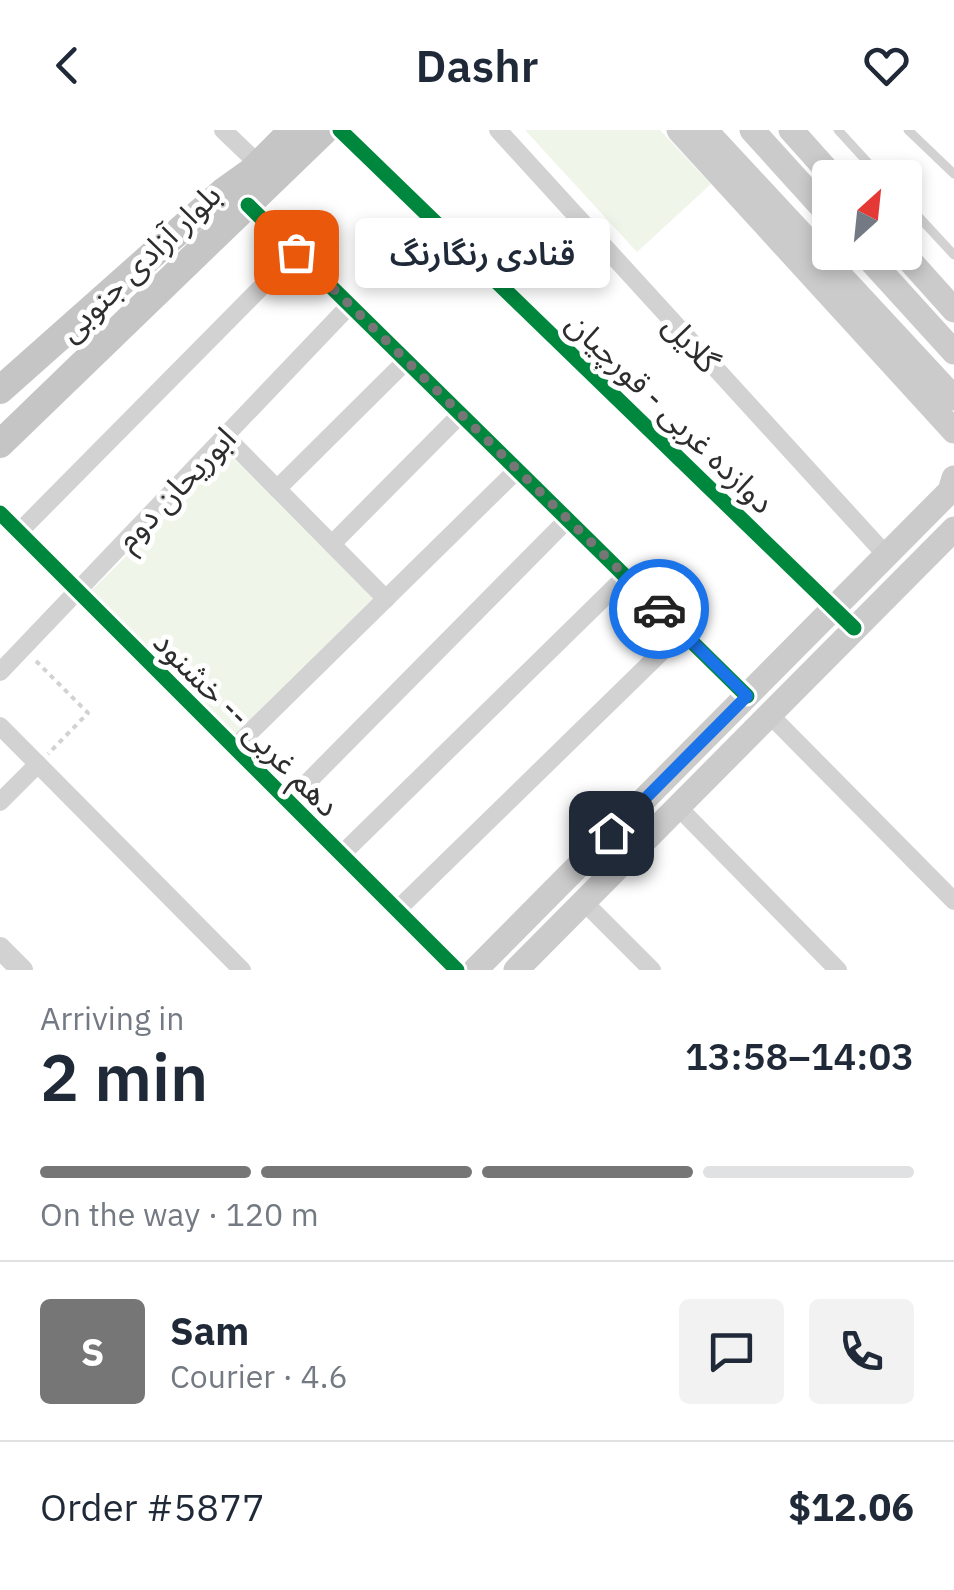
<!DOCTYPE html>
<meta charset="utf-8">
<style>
body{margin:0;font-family:"IBM Plex Sans","Noto Sans Arabic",sans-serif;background:#f2f2f3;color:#1f2937;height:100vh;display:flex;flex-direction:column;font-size:38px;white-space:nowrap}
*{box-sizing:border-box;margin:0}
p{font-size:32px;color:#747a83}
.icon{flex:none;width:55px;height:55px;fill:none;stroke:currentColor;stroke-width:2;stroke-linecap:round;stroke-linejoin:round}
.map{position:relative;height:840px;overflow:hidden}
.drawer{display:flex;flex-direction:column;background:#fff;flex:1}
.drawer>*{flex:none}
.needle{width:65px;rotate:27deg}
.fabs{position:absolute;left:812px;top:30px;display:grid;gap:20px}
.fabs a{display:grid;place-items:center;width:110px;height:110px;border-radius:10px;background:#fff;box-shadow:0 5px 15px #0003;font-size:50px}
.pin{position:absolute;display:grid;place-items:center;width:85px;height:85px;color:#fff;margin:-42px;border-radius:20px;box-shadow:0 5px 15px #0006}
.courier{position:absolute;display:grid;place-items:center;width:100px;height:100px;margin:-50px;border:8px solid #1a73e8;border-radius:50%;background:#fff;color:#222;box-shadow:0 2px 12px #0007}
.bubble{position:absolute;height:70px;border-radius:10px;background:#fff;box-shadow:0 5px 15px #0003;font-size:32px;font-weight:600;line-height:70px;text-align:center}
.summary em{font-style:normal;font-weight:600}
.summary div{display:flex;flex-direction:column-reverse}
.summary{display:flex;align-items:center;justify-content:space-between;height:170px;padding:0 40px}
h1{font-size:65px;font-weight:600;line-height:75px}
.bar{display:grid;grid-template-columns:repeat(4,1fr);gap:15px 10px;align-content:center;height:120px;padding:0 40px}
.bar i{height:12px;border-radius:8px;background:#e0e1e3}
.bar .selected{background:#767676}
.bar p{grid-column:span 4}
.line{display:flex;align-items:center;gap:25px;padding:0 40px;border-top:2px solid #e0e1e3}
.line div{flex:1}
.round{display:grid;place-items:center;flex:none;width:105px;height:105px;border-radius:10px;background:#f2f2f3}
header{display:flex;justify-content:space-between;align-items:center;height:130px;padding:0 40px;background:#fff;font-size:45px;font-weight:600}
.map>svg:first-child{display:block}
.green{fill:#f0f5ea}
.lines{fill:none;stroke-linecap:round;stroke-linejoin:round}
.path{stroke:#d2d2d2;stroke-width:4;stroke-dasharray:5 5;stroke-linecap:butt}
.service{stroke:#d2d2d2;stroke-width:9}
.minor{stroke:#d2d2d2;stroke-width:18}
.tertiary{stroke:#d2d2d2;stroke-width:22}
.secondary{stroke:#cbcbcb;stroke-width:25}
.primary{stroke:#c5c5c5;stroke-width:28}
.cycleway-casing{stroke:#fff;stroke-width:21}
.cycleway{stroke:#00873e;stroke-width:15}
.done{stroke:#767676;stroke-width:10;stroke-dasharray:0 18}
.route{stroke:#1a73e8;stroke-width:12}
.labels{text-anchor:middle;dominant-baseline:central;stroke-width:10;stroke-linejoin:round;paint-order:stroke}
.street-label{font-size:32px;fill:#2d2d2d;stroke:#fff}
</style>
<header><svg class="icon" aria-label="back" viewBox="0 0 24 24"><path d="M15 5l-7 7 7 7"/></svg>Dashr<svg class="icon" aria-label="heart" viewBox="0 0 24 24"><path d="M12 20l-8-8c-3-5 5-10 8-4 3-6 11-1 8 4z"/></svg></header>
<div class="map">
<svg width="954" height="840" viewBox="0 0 954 840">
<rect width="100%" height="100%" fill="#fff"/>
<g class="green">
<path d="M525 0H660L711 54 637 122Z"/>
<path d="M229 324 374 469 235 606 91 461Z"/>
</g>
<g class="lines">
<path class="path" d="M36 531 88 583 48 624"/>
<g class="service">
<path d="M838 0 882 48"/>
<path d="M908 0 954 44"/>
<path d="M905 72 954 125"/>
</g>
<g class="minor">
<path d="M223 0 249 25"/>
<path d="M340 0 854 498"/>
<path d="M498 0 886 425"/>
<path d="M248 75 747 566"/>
<path d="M225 306 386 469"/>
<path d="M277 359 406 231"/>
<path d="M0 383 457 840"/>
<path d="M18 403 296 122"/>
<path d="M332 414 461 284"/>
<path d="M0 542 350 175"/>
<path d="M770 585 954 771"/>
<path d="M0 596 242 840"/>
<path d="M234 618 517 340"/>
<path d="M0 672 38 634"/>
<path d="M288 672 568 389"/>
<path d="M678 677 838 840"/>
<path d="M341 725 626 446"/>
<path d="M584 772 652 840"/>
<path d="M397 780 682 502"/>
</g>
<path class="tertiary" d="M0 818 22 840"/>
<g class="secondary">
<path d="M679 0 954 301"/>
<path d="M705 0 954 268"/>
<path d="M752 0 830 86"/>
<path d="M791 0 834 48"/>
<path d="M863 122 954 222"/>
<path d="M902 122 954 180"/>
<path d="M475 840 950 361 954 348"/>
<path d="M516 840 954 399"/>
</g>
<g class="primary">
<path d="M0 260 223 62 251 42 293 0"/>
<path d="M0 314 325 0"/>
</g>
<defs>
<g id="cycleway">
<path d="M340 0 854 498"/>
<path d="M248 75 747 566"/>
<path d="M0 383 457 840"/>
</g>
</defs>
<use href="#cycleway" class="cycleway-casing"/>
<use href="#cycleway" class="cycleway"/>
</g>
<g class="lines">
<path class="done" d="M296 122 659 479"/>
<path class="route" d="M611 703 747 566 659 479"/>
</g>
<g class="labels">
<g class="street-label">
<text transform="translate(139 132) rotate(-44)">بلوار آزادی جنوبی</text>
<text transform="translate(692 213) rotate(48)">گلایل</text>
<text transform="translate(671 282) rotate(44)">دوازده غربی - قورچیان</text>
<text transform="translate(175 358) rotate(-46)">ابوریحان دوم</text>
<text transform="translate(247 593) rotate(45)">دهم غربی -- خشنود</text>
</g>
</g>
</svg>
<div class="fabs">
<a><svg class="needle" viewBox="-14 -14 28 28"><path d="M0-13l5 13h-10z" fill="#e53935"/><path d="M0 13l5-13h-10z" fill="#747a83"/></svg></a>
</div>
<div class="pin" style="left:296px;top:122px;background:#ea580c"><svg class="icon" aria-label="bag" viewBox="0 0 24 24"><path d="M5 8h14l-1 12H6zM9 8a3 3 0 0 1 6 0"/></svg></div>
<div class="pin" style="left:611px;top:703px;background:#1f2937"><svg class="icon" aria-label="home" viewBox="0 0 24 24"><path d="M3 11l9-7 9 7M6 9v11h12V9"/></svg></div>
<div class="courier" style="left:659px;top:479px"><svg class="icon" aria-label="car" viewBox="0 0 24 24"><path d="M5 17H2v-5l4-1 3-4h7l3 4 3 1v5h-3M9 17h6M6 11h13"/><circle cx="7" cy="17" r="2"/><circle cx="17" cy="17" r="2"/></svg></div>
<div class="bubble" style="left:355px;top:88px;width:255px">قنادی رنگارنگ</div>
</div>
<section class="drawer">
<div class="summary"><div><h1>2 min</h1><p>Arriving in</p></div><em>13:58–14:03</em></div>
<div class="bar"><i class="selected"></i><i class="selected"></i><i class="selected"></i><i></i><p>On the way · 120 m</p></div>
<div class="line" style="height:180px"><b class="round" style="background:#767676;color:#fff">S</b><div><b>Sam</b><p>Courier · 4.6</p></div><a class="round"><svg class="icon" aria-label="chat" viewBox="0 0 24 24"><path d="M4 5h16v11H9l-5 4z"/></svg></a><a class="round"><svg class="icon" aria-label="phone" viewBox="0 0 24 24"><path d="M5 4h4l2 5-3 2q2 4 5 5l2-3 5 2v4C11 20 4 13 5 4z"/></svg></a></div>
<div class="line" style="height:130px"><div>Order #5877</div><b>$12.06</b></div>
</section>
